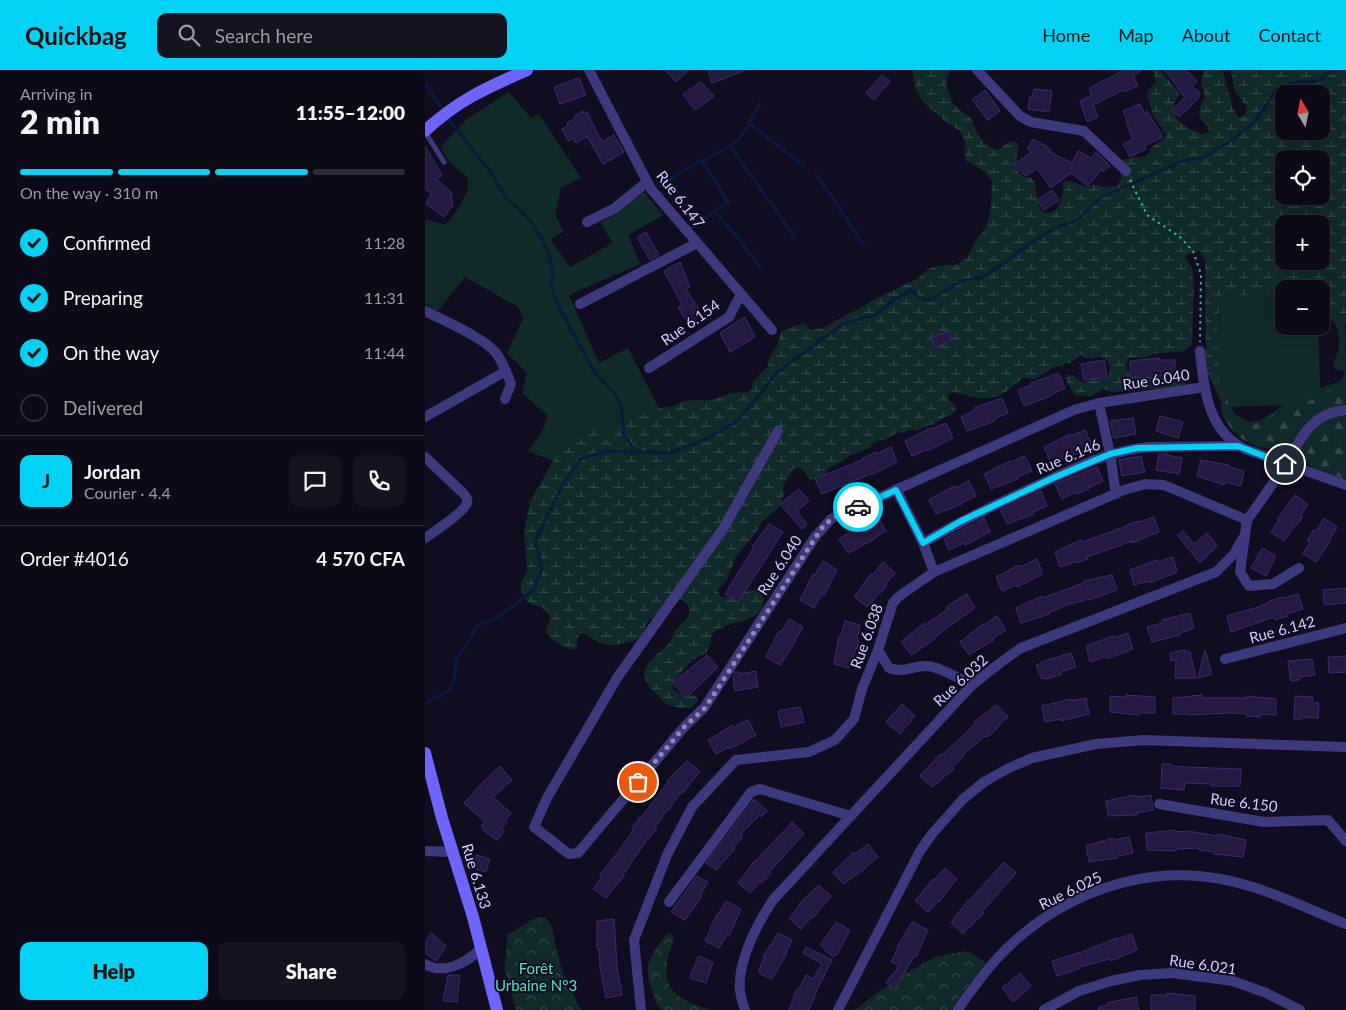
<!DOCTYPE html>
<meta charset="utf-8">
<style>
body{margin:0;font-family:Lato,sans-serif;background:#161321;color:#f1f3f6;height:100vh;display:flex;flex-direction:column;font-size:19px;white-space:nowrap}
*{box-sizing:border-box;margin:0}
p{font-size:16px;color:#9a9aa2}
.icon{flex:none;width:28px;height:28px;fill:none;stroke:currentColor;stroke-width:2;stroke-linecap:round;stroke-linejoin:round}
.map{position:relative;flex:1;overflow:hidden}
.details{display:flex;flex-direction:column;background:#0d0a18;width:425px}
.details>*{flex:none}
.needle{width:32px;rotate:350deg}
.fabs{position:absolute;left:850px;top:15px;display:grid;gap:10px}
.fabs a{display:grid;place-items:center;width:55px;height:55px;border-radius:10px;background:#0d0a18;box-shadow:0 2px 12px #0003,0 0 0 1px #2d2b37;font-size:25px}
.pin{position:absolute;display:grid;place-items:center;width:42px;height:42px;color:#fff;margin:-21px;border:2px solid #fff;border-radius:50%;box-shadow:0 1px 5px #0007}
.courier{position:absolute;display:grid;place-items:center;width:50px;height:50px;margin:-25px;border:4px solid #01d2f6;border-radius:50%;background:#fff;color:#222;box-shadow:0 1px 6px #0007}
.head em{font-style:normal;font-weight:800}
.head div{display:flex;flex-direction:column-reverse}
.head{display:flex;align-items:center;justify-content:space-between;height:85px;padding:0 20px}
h1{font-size:32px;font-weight:800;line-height:38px}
.bar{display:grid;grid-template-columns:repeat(4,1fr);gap:8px 5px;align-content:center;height:60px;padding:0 20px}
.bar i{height:6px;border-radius:4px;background:#2d2b37}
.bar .current{background:#01d2f6}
.bar p{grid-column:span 4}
.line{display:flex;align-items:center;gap:12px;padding:0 20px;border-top:1px solid #2d2b37}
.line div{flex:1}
.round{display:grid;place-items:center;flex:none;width:52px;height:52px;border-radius:10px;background:#161321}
ol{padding:0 20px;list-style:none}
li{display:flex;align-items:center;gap:15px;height:55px}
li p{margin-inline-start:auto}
li .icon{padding:5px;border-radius:50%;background:#01d2f6;color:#111;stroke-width:4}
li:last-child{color:#9a9aa2}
li i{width:28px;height:28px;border:2px solid #2d2b37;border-radius:50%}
.cta{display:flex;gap:10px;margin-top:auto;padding:10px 20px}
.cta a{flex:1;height:58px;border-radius:10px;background:#01d2f6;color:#111;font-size:20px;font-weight:800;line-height:58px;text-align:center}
.cta a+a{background:#161321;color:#f1f3f6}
header{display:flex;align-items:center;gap:30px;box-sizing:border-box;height:70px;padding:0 25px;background:#01d2f6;color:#111}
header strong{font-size:24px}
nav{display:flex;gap:28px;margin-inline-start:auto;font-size:18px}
.search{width:350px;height:45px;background:#161321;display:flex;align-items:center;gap:12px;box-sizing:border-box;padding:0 18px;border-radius:10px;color:#9a9aa2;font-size:19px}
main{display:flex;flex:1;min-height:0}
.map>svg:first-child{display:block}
.green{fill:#102a2a;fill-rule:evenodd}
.forest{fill:url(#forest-firs)}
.wetland{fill:url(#wetland-marsh);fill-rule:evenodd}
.park{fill:url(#park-crowns)}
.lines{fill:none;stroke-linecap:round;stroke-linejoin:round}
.stream{stroke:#091a3d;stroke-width:3}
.building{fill:#231941;stroke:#3b2b6d}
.path{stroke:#2eb1af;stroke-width:2;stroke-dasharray:2.5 4;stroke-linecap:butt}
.lane{stroke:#3e387f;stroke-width:5}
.street{stroke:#3e387f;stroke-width:10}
.secondary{stroke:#6e64fe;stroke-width:12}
.done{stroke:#9089b1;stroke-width:5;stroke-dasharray:0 9}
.route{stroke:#01d2f6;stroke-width:6}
.labels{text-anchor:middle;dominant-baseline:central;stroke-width:4;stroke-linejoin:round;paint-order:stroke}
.street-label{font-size:15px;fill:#d4ccff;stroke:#110d20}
.park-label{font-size:15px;fill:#59dec3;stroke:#110d20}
</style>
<header>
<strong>Quickbag</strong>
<div class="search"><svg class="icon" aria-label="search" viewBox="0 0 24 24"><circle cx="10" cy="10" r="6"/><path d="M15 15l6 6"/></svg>Search here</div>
<nav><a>Home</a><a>Map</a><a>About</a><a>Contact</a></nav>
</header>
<main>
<section class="details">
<div class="head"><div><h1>2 min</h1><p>Arriving in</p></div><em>11:55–12:00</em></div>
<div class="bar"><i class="current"></i><i class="current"></i><i class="current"></i><i></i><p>On the way · 310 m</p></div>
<ol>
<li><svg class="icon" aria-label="check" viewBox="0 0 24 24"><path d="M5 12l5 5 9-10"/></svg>Confirmed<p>11:28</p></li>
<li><svg class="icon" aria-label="check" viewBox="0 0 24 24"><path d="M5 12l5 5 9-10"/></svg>Preparing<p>11:31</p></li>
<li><svg class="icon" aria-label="check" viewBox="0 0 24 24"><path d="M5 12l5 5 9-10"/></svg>On the way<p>11:44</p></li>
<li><i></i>Delivered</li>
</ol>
<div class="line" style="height:90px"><b class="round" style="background:#01d2f6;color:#111">J</b><div><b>Jordan</b><p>Courier · 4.4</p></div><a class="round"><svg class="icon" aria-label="chat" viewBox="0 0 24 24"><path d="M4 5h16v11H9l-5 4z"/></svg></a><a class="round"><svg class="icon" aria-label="phone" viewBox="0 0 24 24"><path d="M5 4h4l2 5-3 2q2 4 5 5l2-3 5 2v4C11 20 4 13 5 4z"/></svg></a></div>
<div class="line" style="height:65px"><div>Order #4016</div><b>4 570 CFA</b></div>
<div class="cta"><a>Help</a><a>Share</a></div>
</section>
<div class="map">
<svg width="921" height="940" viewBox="0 0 921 940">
<defs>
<pattern id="forest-firs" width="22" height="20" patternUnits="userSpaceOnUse" patternTransform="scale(1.25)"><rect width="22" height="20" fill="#102a2a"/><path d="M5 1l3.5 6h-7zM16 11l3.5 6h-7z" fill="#32484a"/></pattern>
<pattern id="wetland-marsh" width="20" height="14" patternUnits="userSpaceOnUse" patternTransform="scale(1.25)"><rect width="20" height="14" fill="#102a2a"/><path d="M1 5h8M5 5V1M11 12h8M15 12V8" fill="none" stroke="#32484a"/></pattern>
<pattern id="park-crowns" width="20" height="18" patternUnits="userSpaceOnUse" patternTransform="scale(1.25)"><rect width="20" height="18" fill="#102a2a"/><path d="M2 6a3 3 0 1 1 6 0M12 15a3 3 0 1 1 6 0" fill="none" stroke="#32484a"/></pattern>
</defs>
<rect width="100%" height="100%" fill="#110d20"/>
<g class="green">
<path d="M84 22 106 48 114 44 156 108 136 118 130 145 139 161 126 170 145 197 188 173 175 153 219 122 238 145 203 165 215 194 144 225 174 293 203 278 234 338 183 358H162L142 371 128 391 103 381 117 362 123 346 97 323 102 303 82 283 98 249 93 237 40 207 12 242 0 234V149L21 155C28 146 50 119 41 106 38 102 32 100 29 96 23 91 19 83 15 77L42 49Z"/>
<path d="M848 221 859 223V256H893L895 318 914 312 920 304 918 301 910 299 908 296C909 290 912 286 913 281 917 264 911 249 896 240V231L906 237 920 249 921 310 870 339 849 344 824 356 814 353 802 330 796 331 788 314 793 312 795 309 792 280 796 225 799 224 819 225ZM859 335 836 350 824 352 809 343 807 337Z"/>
<path d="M921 336V350H916L880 375 876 383 860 375 889 345 903 337Z"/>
</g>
<g class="forest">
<path d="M921 310V336C910 337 901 338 892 344 870 357 866 384 835 377 825 375 816 369 809 362 801 352 795 344 796 331L802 330 814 353 824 356 849 344 870 339Z"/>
<path d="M916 350H921V410C907 403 888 400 877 390 874 369 899 356 916 350Z"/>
</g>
<path class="wetland" d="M487 0H525L521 14 527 32 534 40 547 49 552 63 559 73 568 79 572 80 586 71 593 73C595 85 585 99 599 107 603 107 607 107 609 111 613 115 608 151 628 142 632 140 635 134 636 129 638 124 639 120 638 114L640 111H645L661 117 668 115 681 117 692 116 696 109V90L721 86 724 83 727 77 741 68 740 63 728 45 722 26 723 20 731 12 728 0H735L753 22 754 25C739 47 759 58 778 64L784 61 783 57C771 46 773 41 780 27L776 13 779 0H796L798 2 808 38 813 47H817L820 45 822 37 810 22 806 0H921V254C919 244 905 236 896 231V219H859V223L848 221 819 225 799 224 796 226C792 253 792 281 795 309L793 312 788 314 782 302 781 285 780 190 774 181 762 184 760 187 767 198 769 215 767 275 759 281 728 284 721 287 704 288C698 295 703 303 708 308L749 309 758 305 763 309 760 314 751 317 689 322 678 319 665 327 659 325 652 326 648 323 640 308 642 305H648L658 313 667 309H679L684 306 685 296 681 289 675 287 665 289 655 285 646 293H641L637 296 629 297 610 309 598 308 582 321 574 326 557 329 527 322 524 325 523 329 530 335 531 340 525 346C518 346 517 349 511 353 505 356 498 356 491 361L484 359 480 362 472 363 464 368 453 371 437 382 425 385 417 392 403 398 400 405 394 410 385 409C382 407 380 401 376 399 366 394 363 410 358 415L359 424 354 438 338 450 331 462 310 488 302 510 292 520 296 527H303L309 530C313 528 315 523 319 522 327 518 336 521 339 528 340 555 301 549 287 564L286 572 281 583 267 590 249 610 247 616 249 620 259 626 268 625 273 628V631L266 638C256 640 240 636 234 627 229 622 219 611 219 605 219 591 238 581 245 572 248 568 248 564 250 561 255 552 269 548 263 536 260 530 256 529 250 527L235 546C219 548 223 557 215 567 212 572 187 576 181 575 172 573 165 566 156 563L153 567 152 577 146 580 125 568 121 562 125 549 124 544 117 537 106 534 101 530 96 521V513L102 500 99 462 105 432 128 391 142 371 162 358H183L234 338 249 336 259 331 287 330 306 323 322 322 326 320 328 312 343 296 345 286 352 277 356 261 379 253 386 260 398 258 458 225 492 209 505 198 517 195H531L543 187 550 171 561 158 566 137 567 111 561 102 541 91 539 79 541 74 535 61 521 52 498 32 491 20ZM859 24H896V61H859ZM859 89H896V126H859ZM859 154H896V191H859Z"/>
<g class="park">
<path d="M112 847 120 848 126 855 133 886 140 909 156 940H91L80 900 82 865Z"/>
<path d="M245 863 249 868C233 912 241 927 286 940H236C229 929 221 908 223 895 224 889 229 883 232 877 236 872 238 866 245 863Z"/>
<path d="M541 881 561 892 532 930 527 940H429L475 907 510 887Z"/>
</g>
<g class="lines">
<g class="stream">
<path d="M0 13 19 42"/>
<path d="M22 47 47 79 63 98 81 128 94 139 107 153 115 166 123 182 128 202 126 216 133 235 169 302 190 324 196 335 199 366 205 373 209 382"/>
<path d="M325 54 379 96"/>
<path d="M305 76 370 167"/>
<path d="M390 105 404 122 438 174"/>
<path d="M234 116 268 95 302 78 313 70 323 56 335 33"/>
<path d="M290 142 313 168 336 198"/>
<path d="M266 158 304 132 300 129 290 110 276 91"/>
<path d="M0 633 25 620 29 610 31 590 53 556 74 546 108 521 117 499 110 471 138 414 156 389 180 381 245 383 280 370 312 351 336 323 350 304 418 254 452 244 468 230 487 220 493 228 506 230 536 211 558 207 581 192 602 175 632 157 651 151 675 128 755 92 780 87 810 68 829 52 841 36 850 20 872 12H882L895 10 907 1 914 0"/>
</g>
</g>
<g class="building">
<path d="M240 0H264L251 12Z"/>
<path d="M283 0H319V1L287 13Z"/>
<path d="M700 0H717L708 6 713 16 699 22 698 20 668 35 673 47 662 52 655 31 667 25 664 18Z"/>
<path d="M739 0H761L772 11 767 16 775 23 773 26 774 28 754 47 747 40 760 27 752 18 753 17Z"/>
<path d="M457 5 465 11 449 30 441 23Z"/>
<path d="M154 8 161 25 135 34 129 17Z"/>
<path d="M276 12 289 26 270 40 258 24Z"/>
<path d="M609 19 627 21 624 42 603 39 605 27 607 28Z"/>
<path d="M560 20 575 41 563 50 547 30Z"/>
<path d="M715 34 719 43 722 41 738 67 719 76 721 79 705 87 698 74 708 69 701 52 702 51 698 41Z"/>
<path d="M158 41 159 44 162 42 177 72 189 65 199 82 178 94 162 66 151 73 149 68 143 71 137 59 143 56 142 53 151 48 149 46Z"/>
<path d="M608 69 626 79 625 82 647 93 653 81 666 88 671 82 685 96 678 102 677 99 663 116 646 103 626 118 612 99 600 106 589 94 607 82 602 79Z"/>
<path d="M0 76 17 105 11 109 26 122 28 135 19 147 1 134 6 124 0 118Z"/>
<path d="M627 120 634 130 619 140 612 130Z"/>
<path d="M221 162 234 185 225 190 212 167Z"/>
<path d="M255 192 265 217 261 219 277 244 263 253 253 237 257 235 239 201Z"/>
<path d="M320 247 330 267 305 282 295 263Z"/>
<path d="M524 261 527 270 510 277 506 268Z"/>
<path d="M734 288V290H750V306H733L734 308 705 307V291Z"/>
<path d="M679 290 682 307 659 310 656 294Z"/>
<path d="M634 303 640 318 625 325 626 326 599 336 593 320 607 315 606 313Z"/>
<path d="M577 328 583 343 569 349 570 351 542 361 536 347 550 340 549 338Z"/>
<path d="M735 346 758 352 753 368 731 361Z"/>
<path d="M708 348 711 364 689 368 685 351Z"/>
<path d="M521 353 528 368 502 381 501 380 487 386 480 371 506 358 507 359Z"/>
<path d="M660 360 667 375 652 381 653 383 626 393 619 377 645 364 646 366Z"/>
<path d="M466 377 472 392 446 405V404L397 424 390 409 439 389 438 388 451 382V384Z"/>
<path d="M734 384H742V385L757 388 754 404 731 400Z"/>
<path d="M600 386 607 401 592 407 593 409 566 419 559 404 585 391 586 392Z"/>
<path d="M716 386 720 402 697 406 694 390Z"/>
<path d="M776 390 804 395V397L819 401 816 416 800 412 799 415 772 406Z"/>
<path d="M672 397 678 411 663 418 664 419 652 424 651 422 637 429 630 414Z"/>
<path d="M544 411 551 426 536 433 537 434 511 444 504 430 529 416 530 418Z"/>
<path d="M374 419 384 431 372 441 382 455 377 459 355 434Z"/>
<path d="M616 421 622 436 608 442 609 444 582 454 575 440Z"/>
<path d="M870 425 883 434 875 447 877 448 871 456 870 455 859 471 846 462 854 450 852 449Z"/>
<path d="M453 447 461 461 448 469V470L423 483 414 469 438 453 439 455Z"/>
<path d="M729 447 734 462 707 473V471L662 487 663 489 650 493V492L635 497 630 482 656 470 657 472 702 456V455L714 451V452Z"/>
<path d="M559 448 565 462 540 475 539 473 524 480 519 469Z"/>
<path d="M899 448 912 457 905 469 906 470 891 492 878 484 885 472 882 471 888 460 891 462Z"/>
<path d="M344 454 358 462 313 532 300 524 328 479 327 477Z"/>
<path d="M758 461 769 474 782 463 792 476 775 493 752 465Z"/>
<path d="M837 478 850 485V488L841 506 826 498Z"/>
<path d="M748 487 752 502 725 513 724 511 709 515 705 500 732 490V492Z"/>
<path d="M612 489 618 504 592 517 591 515 577 521 571 507 594 495 595 497Z"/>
<path d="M398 491 412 500 399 525 397 524 389 538 375 530 388 504 390 505Z"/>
<path d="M458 492 470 503 460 515 462 516 442 537 429 527 446 504 447 505Z"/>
<path d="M687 505 692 520 664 530V529L638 536V537L623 543 624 544 596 553 591 538 617 526V528L659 513V511Z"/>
<path d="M921 518V533L899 535 898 520Z"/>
<path d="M542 524 550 538 522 558 509 568 510 569 486 585 476 572 499 553 500 555 523 539 521 537Z"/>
<path d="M873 524 878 539 862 544 863 546 850 550 849 547 806 562 802 546 830 538 845 532V531L857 527 858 528Z"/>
<path d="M765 543 769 558 755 563V565L727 572 722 557 737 553V550Z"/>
<path d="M572 546 581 560 568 568 569 570 544 585 535 572 558 554 559 555Z"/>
<path d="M364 549 378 557 370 570 371 571 355 595 341 587 354 561 356 562Z"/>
<path d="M420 551 435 555 432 570 434 571 424 598 409 594 414 566H416Z"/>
<path d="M703 563 708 579 681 589 680 587 665 592 661 576 688 566V568Z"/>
<path d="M760 580 761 582H765L771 608H750L751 590 746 591 745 583Z"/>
<path d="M780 580 787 604 773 608Z"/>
<path d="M646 583 651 597 636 602 637 604 622 609V608L617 609 611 595 617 593 616 592Z"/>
<path d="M282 585 293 597 261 628 247 613Z"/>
<path d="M921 586V602L904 603 903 587Z"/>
<path d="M887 589 890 605 874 607V610L866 611 863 591Z"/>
<path d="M331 601 333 617 310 621 308 607 310 602H315V604Z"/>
<path d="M701 625 730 627V643H714V645L685 642V626L701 627Z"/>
<path d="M777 625V628H822V626L851 629V645L835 644V647L822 646V644L806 643 764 645V644H748V628Z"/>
<path d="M870 626 888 627 887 632 894 633 893 648 877 647V649H869Z"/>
<path d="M661 628 664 644 636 651V649L620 652 617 636 646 629V631Z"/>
<path d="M477 634 490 646 475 664 461 652Z"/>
<path d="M572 635 583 647 571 658 572 659 562 667 560 666 538 685 539 686 527 697 529 699 507 717 495 706 515 684 516 686 550 654 549 652Z"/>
<path d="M375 637 379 652 356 657 353 641Z"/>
<path d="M323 650 331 665 305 679 304 677 291 684 283 670 308 655 309 657Z"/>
<path d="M262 691 275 701 257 724 255 723 244 740 243 739 230 757 232 758 224 769 223 768 198 805 199 806 181 828 168 819 177 806 175 805 193 782 209 759 207 758 215 747 216 748 243 712 242 711Z"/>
<path d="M737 694H746V696L761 697 816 699 815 716H786V714L760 713 759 720 736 718Z"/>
<path d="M75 696 87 710 68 727 86 743 80 751 82 752 76 759 79 761 72 770 58 760 59 758 56 756 60 752 39 733 57 713Z"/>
<path d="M710 725V727L726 725 728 740 712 743V745L683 746 681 731Z"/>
<path d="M329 729 342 741 336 747 335 745 316 764 318 766 308 778 310 779 291 800 281 793Z"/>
<path d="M367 752 379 764 344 802 346 804 337 813 336 811 325 823 313 813 330 790 331 791Z"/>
<path d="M750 760V762L763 761 792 766V764L821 770 818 787 789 784V782L774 780V778L751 779V781L722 780 721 763Z"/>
<path d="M704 767 708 783 693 786V788L664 792 661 776 688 768 689 770Z"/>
<path d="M443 774 453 787 441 797V798L418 814 408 802 429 782 430 784Z"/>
<path d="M51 785 65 789 61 802 47 798Z"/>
<path d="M579 792 591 803 557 842 559 843 538 864 526 853 543 830 544 831Z"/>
<path d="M520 798 532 809 514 832 513 831 503 842 490 831 508 809 509 810Z"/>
<path d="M272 806 283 812 275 825 277 826 260 850 246 842Z"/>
<path d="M394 815 406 826 388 848 387 847 376 859 364 848 374 836 373 835Z"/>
<path d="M301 831 316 839 304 866 302 865 294 878 280 871 292 844 293 845Z"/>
<path d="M189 849 192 897 197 925 181 928 175 897 174 879H172V851Z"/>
<path d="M411 852 425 860 412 885 410 884 408 887 395 875Z"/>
<path d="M487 852 503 860 491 887 489 886 470 919 461 913 474 896 466 892 473 878 472 877Z"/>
<path d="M6 863 21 876 11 891 0 883V872Z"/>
<path d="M353 863 367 870 360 884H362L347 909 334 903V899L340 887H338Z"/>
<path d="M707 864 712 880 686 891 685 889 654 897V899L632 906 627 891 657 882 692 868V869Z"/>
<path d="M381 877 407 890 389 926H390L384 940H364L372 918 374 919 381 905 388 909 397 894 378 883Z"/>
<path d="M273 886 288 892 281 913 265 908Z"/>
<path d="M595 903 606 916 588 932 577 918Z"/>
<path d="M23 905H35L32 932 18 931Z"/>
<path d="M742 923 770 926V940H726V925H742Z"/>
<path d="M711 927 714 940H674L673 937 683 935 682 933Z"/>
</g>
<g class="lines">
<path class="path" d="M705 110 722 145 755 167 768 181 776 204 775 272"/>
<path class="lane" d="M0 62 19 92"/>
<g class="street">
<path d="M164 0 226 119 347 260"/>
<path d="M552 0 595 46 606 52 659 61 701 101"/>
<path d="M162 152 190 138 222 112"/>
<path d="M155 234 272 173"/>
<path d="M0 241C19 251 58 267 71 283 78 292 82 303 86 314L80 329"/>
<path d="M775 281C779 318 782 361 820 379L921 415"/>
<path d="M224 298 304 247 316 224"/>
<path d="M674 333 685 384 691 424"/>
<path d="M0 347 81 301"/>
<path d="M353 361 298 459 192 608 122 728 109 757 144 784 153 783 260 656 279 638 390 467 406 449 649 340 674 333 779 317"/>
<path d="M0 387 37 422C40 425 43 428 42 433 38 443 9 462 0 468"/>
<path d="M471 419 498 473 509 502"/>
<path d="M821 455 822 450C835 432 848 414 860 395 876 369 885 343 921 340"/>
<path d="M498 473C535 451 572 434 611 416 647 399 684 380 725 377L813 376"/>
<path d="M453 580 464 598C481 604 487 595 503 596 518 598 534 609 547 615"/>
<path d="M800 589 921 558"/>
<path d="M734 734 839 752 903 750 921 771"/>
<path d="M0 781 27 782"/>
<path d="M244 832 326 722 335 719 426 746"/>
<path d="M0 894C18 905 42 893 55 879"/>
<path d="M216 940 209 870 242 785 267 737 311 690 384 682 410 670 429 649 437 619 453 580 468 533 473 527 509 502 699 420 720 414 739 415 822 450 815 502 824 516 848 514 874 498"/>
<path d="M320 940C318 934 316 927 315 921 312 892 332 854 348 830L547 615 575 593 596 578 791 502 809 484 817 469"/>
<path d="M413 940 495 781 507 764 538 729 559 712 582 699 607 688 671 674 718 670 921 677"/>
<path d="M533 940C539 929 548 919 555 909 611 835 704 792 796 809 840 817 880 838 921 854"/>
<path d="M619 940 654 921 686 911 715 905 747 903 808 911 841 923 875 940"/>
</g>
<g class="secondary">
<path d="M0 61C33 30 61 18 102 0"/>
<path d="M0 683 17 748 48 847 72 940"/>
</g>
</g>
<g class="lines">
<path class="done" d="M213 712 260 656 280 638 396 459 406 449 433 437"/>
<path class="route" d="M433 437 471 420 498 473 536 451 630 407 685 384 712 378 813 376 860 394"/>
</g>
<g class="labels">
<g class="street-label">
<text transform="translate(256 129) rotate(52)">Rue 6.147</text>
<text transform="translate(265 252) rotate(-35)">Rue 6.154</text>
<text transform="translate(731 309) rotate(-9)">Rue 6.040</text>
<text transform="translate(643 386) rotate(-23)">Rue 6.146</text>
<text transform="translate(354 495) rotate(-57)">Rue 6.040</text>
<text transform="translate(857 559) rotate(-15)">Rue 6.142</text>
<text transform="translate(441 566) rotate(-70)">Rue 6.038</text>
<text transform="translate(535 610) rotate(-43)">Rue 6.032</text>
<text transform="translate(819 732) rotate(7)">Rue 6.150</text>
<text transform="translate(52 806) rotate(73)">Rue 6.133</text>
<text transform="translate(645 820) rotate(-26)">Rue 6.025</text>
<text transform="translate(778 894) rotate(8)">Rue 6.021</text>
</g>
<g class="park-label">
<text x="111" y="898">Forêt<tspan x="111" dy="17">Urbaine N°3</tspan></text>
</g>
</g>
</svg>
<div class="fabs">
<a><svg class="needle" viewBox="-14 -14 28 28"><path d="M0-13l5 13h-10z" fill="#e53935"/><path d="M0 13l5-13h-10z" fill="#9a9aa2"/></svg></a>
<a><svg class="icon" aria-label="locate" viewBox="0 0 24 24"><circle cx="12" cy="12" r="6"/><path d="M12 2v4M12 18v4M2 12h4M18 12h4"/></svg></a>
<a>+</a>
<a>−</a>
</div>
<div class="pin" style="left:213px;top:712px;background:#ea580c"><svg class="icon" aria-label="bag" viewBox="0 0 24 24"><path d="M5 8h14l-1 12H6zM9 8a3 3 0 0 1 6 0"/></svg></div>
<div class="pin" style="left:860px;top:394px;background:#1f2937"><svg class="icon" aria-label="home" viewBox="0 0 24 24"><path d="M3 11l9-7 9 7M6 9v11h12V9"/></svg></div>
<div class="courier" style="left:433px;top:437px"><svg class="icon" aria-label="car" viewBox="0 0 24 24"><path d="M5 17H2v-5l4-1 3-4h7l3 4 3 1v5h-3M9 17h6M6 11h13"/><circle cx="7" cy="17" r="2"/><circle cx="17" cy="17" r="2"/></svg></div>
</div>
</main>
